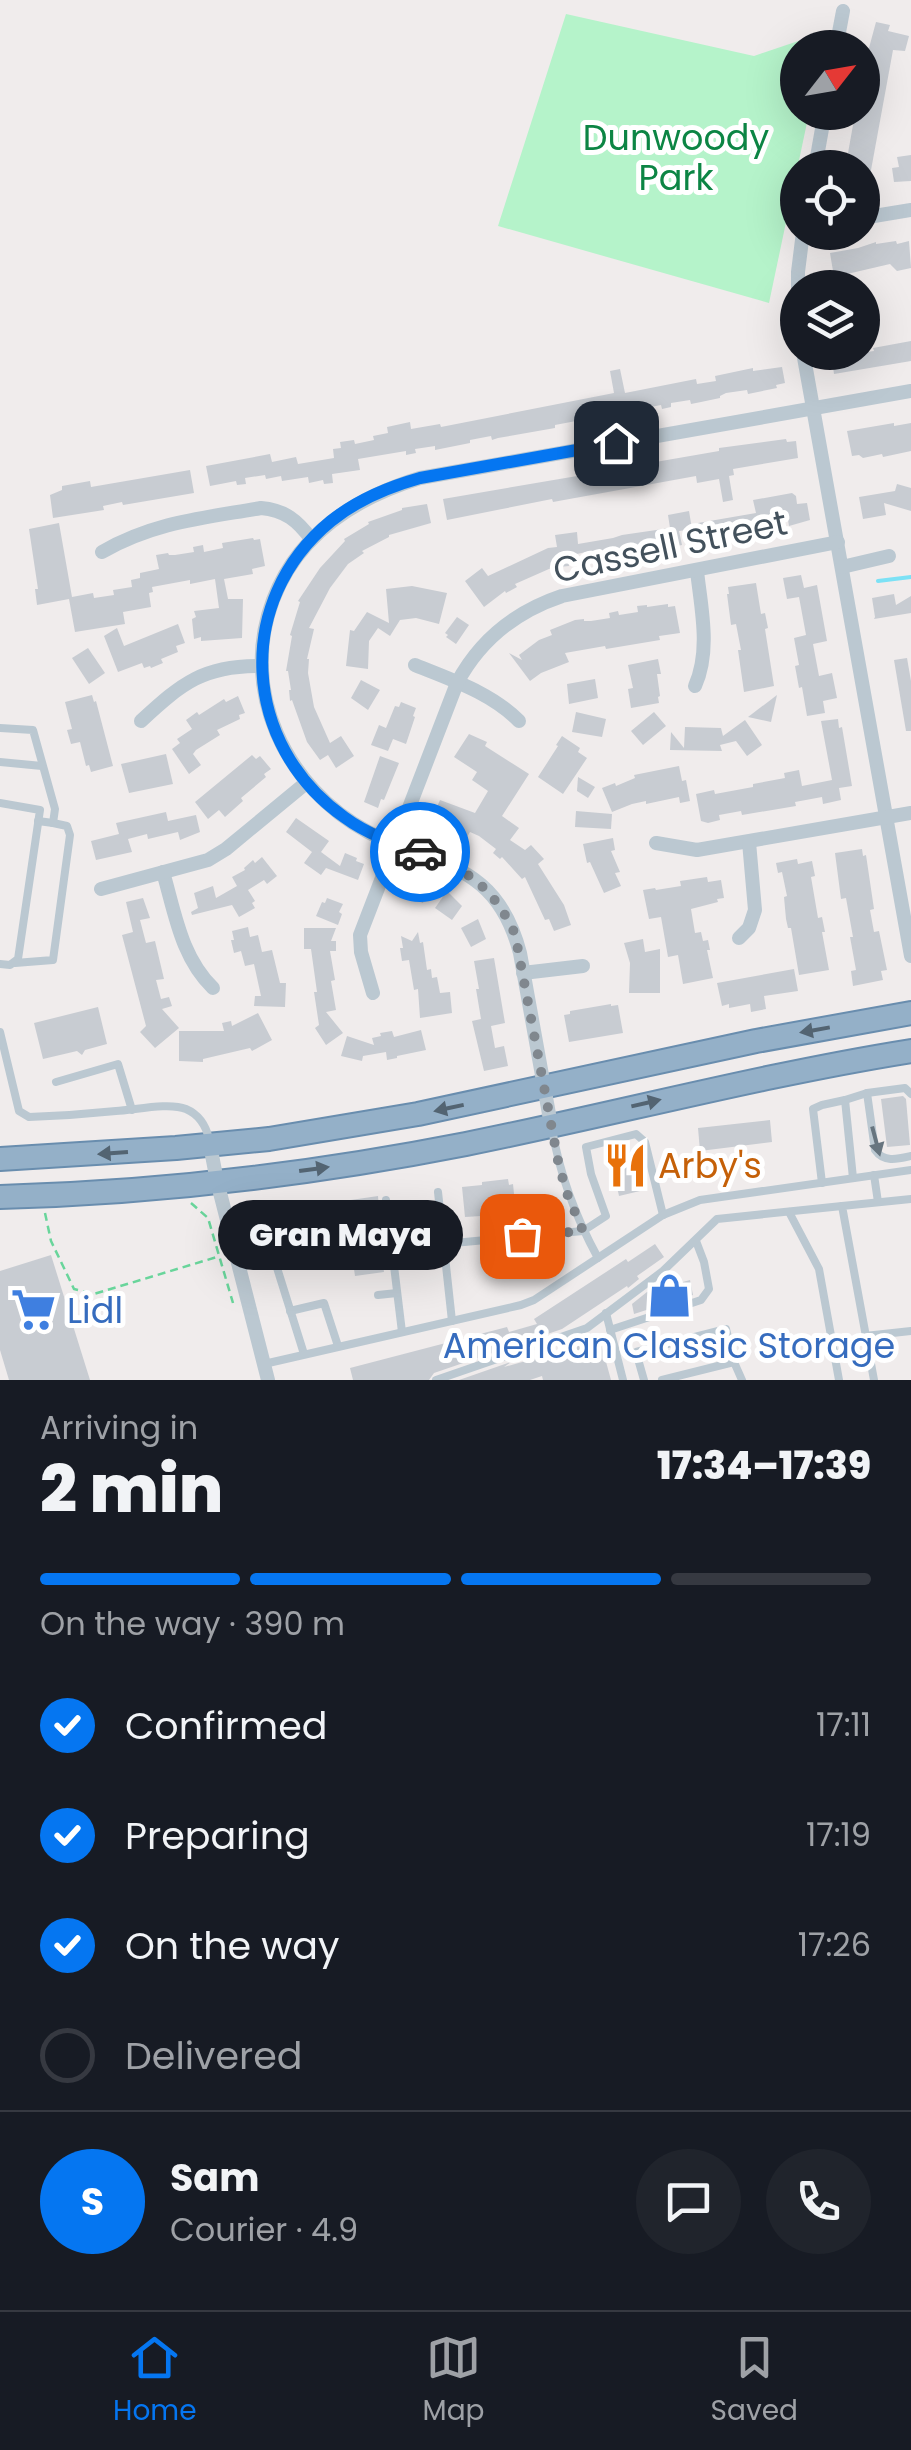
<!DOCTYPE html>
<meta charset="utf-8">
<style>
body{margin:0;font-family:Poppins,sans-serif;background:#20242c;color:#f1f3f6;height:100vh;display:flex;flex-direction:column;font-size:38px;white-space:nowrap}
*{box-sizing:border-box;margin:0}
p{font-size:32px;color:#9ea1a6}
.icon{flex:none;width:55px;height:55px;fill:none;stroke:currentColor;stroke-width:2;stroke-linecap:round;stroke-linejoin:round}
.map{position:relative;height:1380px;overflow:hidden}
.sheet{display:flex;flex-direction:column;background:#171b24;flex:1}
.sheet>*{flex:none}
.needle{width:65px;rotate:59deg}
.tools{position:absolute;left:780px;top:30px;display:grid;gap:20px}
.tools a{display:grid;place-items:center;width:100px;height:100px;border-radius:50%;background:#171b24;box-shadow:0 10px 40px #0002;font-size:50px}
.pin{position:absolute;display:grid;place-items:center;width:85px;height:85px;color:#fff;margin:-42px;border-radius:20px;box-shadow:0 5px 15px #0006}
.courier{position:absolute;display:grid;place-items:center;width:100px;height:100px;margin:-50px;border:8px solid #0576f1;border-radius:50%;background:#fff;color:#222;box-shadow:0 2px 12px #0007}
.bubble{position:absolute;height:70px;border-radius:35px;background:#171b24;box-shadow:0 10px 40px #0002;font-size:32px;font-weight:800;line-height:70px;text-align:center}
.head em{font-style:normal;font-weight:800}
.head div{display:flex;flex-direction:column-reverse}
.head{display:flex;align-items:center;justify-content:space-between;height:170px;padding:0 40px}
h1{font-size:65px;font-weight:800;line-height:75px}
.bar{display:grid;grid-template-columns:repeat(4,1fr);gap:15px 10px;align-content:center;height:120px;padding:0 40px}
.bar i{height:12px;border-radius:8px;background:#363941}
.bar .current{background:#0576f1}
.bar p{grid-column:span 4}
.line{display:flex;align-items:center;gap:25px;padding:0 40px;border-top:2px solid #363941}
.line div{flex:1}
.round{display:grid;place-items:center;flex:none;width:105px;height:105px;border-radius:52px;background:#20242c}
ol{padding:0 40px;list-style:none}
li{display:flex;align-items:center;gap:30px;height:110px}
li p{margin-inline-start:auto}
li .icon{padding:10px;border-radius:50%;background:#0576f1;color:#fff;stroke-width:4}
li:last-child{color:#9ea1a6}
li i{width:55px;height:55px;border:5px solid #363941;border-radius:50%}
.tab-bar{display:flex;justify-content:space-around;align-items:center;height:140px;border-top:2px solid #363941;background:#171b24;font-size:28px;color:#9ea1a6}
.tab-bar a{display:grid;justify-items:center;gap:5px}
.tab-bar .current{color:#0576f1}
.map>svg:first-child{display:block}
.green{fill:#b5f3ca}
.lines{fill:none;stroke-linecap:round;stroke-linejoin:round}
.stream{stroke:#7ce1f5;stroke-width:4}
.building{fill:#c8ccd2}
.trunk-casing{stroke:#698dae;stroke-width:26}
.path{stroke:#69d59b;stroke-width:2.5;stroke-dasharray:8 5;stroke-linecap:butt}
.service{stroke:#bbc8d1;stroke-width:8}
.minor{stroke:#bbc8d1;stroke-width:14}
.trunk{stroke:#94b0c8;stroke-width:22}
.oneway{fill:#536472}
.oneway2{fill:#67757f}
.done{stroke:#80878e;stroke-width:10;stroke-dasharray:0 18}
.route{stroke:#0576f1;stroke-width:12}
.labels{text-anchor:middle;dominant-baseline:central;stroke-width:10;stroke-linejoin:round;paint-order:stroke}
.park-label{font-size:35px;fill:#0c8544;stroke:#fff}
.street-label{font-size:35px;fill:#43515c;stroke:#fff}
.food-label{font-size:35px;fill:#c56008;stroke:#fff;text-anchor:start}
.shop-label{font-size:35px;fill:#366cbe;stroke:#fff;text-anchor:start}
</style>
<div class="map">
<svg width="911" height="1380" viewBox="0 0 911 1380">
<rect width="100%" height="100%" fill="#f0ecec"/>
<path class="green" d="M566 14 754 56 825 32 822 47 798 48V112L809 113 769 303 498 226Z"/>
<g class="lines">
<path class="stream" d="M878 581 911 577"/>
</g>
<g class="building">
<path d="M876 22 890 25 888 31 909 36 905 51 893 50 867 192H862V168H848L851 154 848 153 855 114 862 112V74Z"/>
<path d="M911 155V181L894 182 892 168 899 167 897 157Z"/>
<path d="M896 241 897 244 909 241 911 268 897 271 890 264 834 277 830 253 858 248 876 242V244Z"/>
<path d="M911 341V361L834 374 832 360 860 355V353L874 351 873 348Z"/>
<path d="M782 367 785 383 776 385 777 388 748 394 747 390 726 393 720 396V398L701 402 691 404 690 400 671 403V407L662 409 661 405 640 409V412L606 419 605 415 586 419V422L577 424 576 421 555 425V428L498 438 492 440 491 436 470 440V443L435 450V446L415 449 416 453 406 455V451L358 459 360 470 332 474 333 483 324 484 323 480 309 483 308 477 282 481 281 476 266 479 265 475 245 478 246 484 237 485 236 481 210 486 206 466 270 454 272 462 296 457 298 464 334 458 333 449 341 448 340 442 354 440 355 444 374 440 373 436 388 433 387 427 410 422 411 429 440 424 441 427 614 393 610 371 620 369 625 393 696 379 697 384 716 381 715 376 753 368V371Z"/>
<path d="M894 423V426L911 423V451L883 457 882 454 863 458 859 455 852 456 847 431Z"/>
<path d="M786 439 787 442 796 441 798 458 733 469 734 475 729 476 733 500 723 502 719 479 697 483 696 476 553 502 552 499 447 520 443 499 583 475 582 473 592 471V473L719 451V448Z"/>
<path d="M190 470 194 493 123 505 122 502 103 506 104 510 53 518 50 495 62 490V486L90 481 91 487Z"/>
<path d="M897 484 911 488V511L884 503 886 515 863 519 859 497 895 491Z"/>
<path d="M792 493 796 496 797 504 807 503 810 520 789 526 787 513 765 517 767 531 702 542 698 523 756 513 753 500Z"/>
<path d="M427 504 431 523 389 535V537L362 551 364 553 348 564 330 588 309 628 314 629 307 659H309L308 673 314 707 330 743 341 736 354 756 336 768 328 755 320 760 307 742 292 700 290 701 289 690H291L288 671H286L292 636 290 635 300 602 298 601 320 568 345 541 344 539 369 524 368 522 402 510V508Z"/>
<path d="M689 511 692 529 679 531 682 545 588 563 586 552 568 556 569 566 559 567 558 565 515 584 517 587 506 593 505 591 484 607 465 581 482 568 488 576 548 548 557 547 555 535 577 532 578 544 613 538 622 535 670 528 668 515Z"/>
<path d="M59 523 72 597 93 593 94 598 114 595 113 590 132 587 131 580 140 578V573L159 569 156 555 168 553 169 555H175L194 552 193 547 203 545 204 552 223 548 222 543 253 538 254 540 260 539 265 566 252 569 253 574 224 579 228 599H243L242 638 201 641V637L194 639 192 619 196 617 194 611 219 608 215 579 190 584V580L152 587 153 592 149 593 151 607 123 612 125 624 75 632 69 599 37 605 35 589H38L29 529Z"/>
<path d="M801 575 804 588 817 585 827 641 813 644 819 676 832 673 837 698 823 701 825 713 807 716 802 687 799 688 795 666 799 665 794 638 806 635 799 597 787 599 783 578Z"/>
<path d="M756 583 761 614 765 613 768 628 765 629 774 686 744 692 738 650H741L736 624 731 625 727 594H729L728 587Z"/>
<path d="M412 586 447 593 439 624 416 618 400 620 390 636 378 628 369 641 368 669 346 666 350 630 354 631 367 612 389 623 386 589Z"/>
<path d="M894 594 896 605 911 596V613L874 619 875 617 872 598Z"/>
<path d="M668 604V607L675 606 680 633 659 636 660 640 606 649 605 646 565 653 569 662 541 673 530 681 509 653 522 660 519 655 539 640 552 635 550 630 575 620 584 619V621H591L610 618 609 613 618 611 619 615 638 612 637 606 647 605V607Z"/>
<path d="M457 617 469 625 456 644 446 637 448 635 445 633Z"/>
<path d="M178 624 185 643 176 646 178 652 161 659 163 663 151 668 150 666 144 668 142 663 118 672 104 636 117 628 124 646Z"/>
<path d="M88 648 105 673 89 684 72 658Z"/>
<path d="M907 658 911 681V731H906L894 660Z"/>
<path d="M658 659 661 674H657L660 696 658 697 659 703 631 708 628 689 633 688 628 665Z"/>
<path d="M595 679 598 698 569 704 567 684Z"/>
<path d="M361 680 380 690 368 710 351 698Z"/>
<path d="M92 695 94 702 96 701 113 766 91 772 89 765 86 766 80 742 71 744 67 730 72 729 65 702Z"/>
<path d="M777 695 771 722 748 717Z"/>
<path d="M238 696 245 713 239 715 240 719 217 730 220 735 196 750 193 754 201 765 189 774 172 749 180 743 177 739 192 729 186 720 197 712 199 715 224 699 226 702Z"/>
<path d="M401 702 416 708 413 716 415 717 406 744 393 739 388 751 371 745 379 725 386 728 395 706 399 707Z"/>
<path d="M576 712 606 719 602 737 572 732Z"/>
<path d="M654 712 666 726 643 745 631 731Z"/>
<path d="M838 719 839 728 842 727 852 786 839 788 841 800 823 804 822 797 795 802 796 806 742 815 741 811 719 815 720 820 708 823 701 821 696 794 714 790 715 794 753 787V784L785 778 784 773 799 770 802 786 832 780 821 721Z"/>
<path d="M745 720 762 745 747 756 736 741 720 745 722 751 670 750 671 732 684 748 685 727 721 728 723 736Z"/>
<path d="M469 734 487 742 485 746 529 774 502 816 519 828 510 840 525 850 531 845 544 859 538 864 564 905 571 925 554 931 549 919 545 920 525 877 522 879 502 857 500 859 493 853 496 849 479 836 470 832 467 837 444 826 446 821 433 816 440 800 475 813 488 791 472 780 477 772 454 757Z"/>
<path d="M562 736 580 748 578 752 587 758 563 794 538 777 558 746 556 745Z"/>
<path d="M166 754 173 784 129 793 121 764Z"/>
<path d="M252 755 256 759 260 756 271 769 264 774 266 777 241 798 243 801 225 817 219 810 208 819 195 802Z"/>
<path d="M380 756 399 763 384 800 381 799 378 808 364 802Z"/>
<path d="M679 766 682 781 686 780 690 801 680 803 679 797 646 804V801L632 804 612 812 602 788 615 783 616 786 635 778 634 775Z"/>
<path d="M578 777 595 787 588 798 577 791Z"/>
<path d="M576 811 612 814 611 829 575 827Z"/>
<path d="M166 812 168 821 196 815 200 832 180 840 178 832 148 839 147 834 128 839 132 852 96 860 91 841 119 834 116 823Z"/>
<path d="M296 818 329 841 321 852 340 866 345 853 357 858 356 861 364 864 358 880 326 868 321 875 304 863 312 852 286 832Z"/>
<path d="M613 838 615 850 611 851 620 872 615 873 621 886 604 893 590 862 587 863 583 844Z"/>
<path d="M862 849 863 856 866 855 874 909 870 910 874 932 879 931 887 970 881 971 883 980 853 986 851 971 856 970 850 937H853L846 898 841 899 835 853Z"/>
<path d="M262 857 277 876 267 884 264 880 248 890 255 901 252 903 255 908 239 917 232 905 192 915 191 912 198 908 194 893 213 886 216 898 237 886 232 877 245 870 244 868 253 860 255 863Z"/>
<path d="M797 859 798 864 812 861 815 876 811 877 818 918 822 917 825 932H822L829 970 799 975 791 928H788L786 919 784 897 787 896 782 872 778 873 776 863Z"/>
<path d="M707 877 708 882 721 880 724 898 717 899 718 902 691 909 695 933 701 932 703 941 708 940 710 950H707L713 978 683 984 678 955 668 957 661 917 649 919 643 890 655 888 656 890 681 886 680 881Z"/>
<path d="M410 880 431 885 423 903 404 895Z"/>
<path d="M447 891 462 906 452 920 435 908Z"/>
<path d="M143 898 150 918 140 920 146 943 155 941 164 979 156 980 161 999 169 997 172 1006 162 1009 179 1028 155 1048 140 1032 146 1026 122 935 133 932 126 902Z"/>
<path d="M327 898 343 904 339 912 342 914 338 925 316 916 322 902 325 903Z"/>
<path d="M478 919 486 939 471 947 461 928Z"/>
<path d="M248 927 250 937 258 935 262 952 272 950 280 983H286L285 1007 254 1006 255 996H261L254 964 245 966 241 951 234 953 231 940H234L232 931Z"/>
<path d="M304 928H336L331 941H336V951H330L335 980 331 981 336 1010 326 1012 343 1033 326 1045 315 1028 319 1025 314 992H317L311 949H304Z"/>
<path d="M418 932 420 943 423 942 427 970 431 969 432 978 437 977 440 993 450 992 452 1013 420 1018 418 989 414 990 409 960 402 961 400 948H403L401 936 412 941Z"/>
<path d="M643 939 645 952 660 949V993H629L630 963 624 943Z"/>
<path d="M494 958 505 1023 491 1026 495 1048 504 1046 508 1066 484 1071 472 1021 481 1019 476 989H479L474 961Z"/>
<path d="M794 969 798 991 764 996 766 1009 751 1012 750 1004 729 1008V1004L722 1006 717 983Z"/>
<path d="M611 1004V1006L618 1005 623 1033 569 1042 564 1015 570 1014V1011Z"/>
<path d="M98 1007 107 1044 85 1050 82 1055 77 1051 43 1059 34 1023Z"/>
<path d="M258 1013 272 1040 252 1051 250 1048 203 1059V1062L179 1061V1031H224L222 1023 231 1021 232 1026Z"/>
<path d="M421 1030 426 1050 397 1056V1058L387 1060 386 1052 363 1056 362 1061 341 1056 347 1036 374 1045 372 1038 381 1036 380 1033 392 1031 394 1037Z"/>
<path d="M903 1096 906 1099 910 1145 887 1147 881 1099Z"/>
<path d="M770 1120 772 1142 700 1151 698 1128Z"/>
<path d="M627 1144 632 1159H636L638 1170 636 1171 640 1191 619 1196 609 1149Z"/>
<path d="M508 1179 509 1185 513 1184 516 1214 465 1217 462 1187 482 1185V1182Z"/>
<path d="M378 1196 379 1208 375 1209 384 1272 355 1276 344 1201Z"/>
<path d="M315 1204V1206L323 1205 334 1264 306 1267 305 1258H300L299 1252 297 1251 294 1214 296 1213 297 1207Z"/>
<path d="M655 1244 664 1257 637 1276 639 1279 628 1288 627 1286 562 1329 434 1373 429 1380H353L350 1368 507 1327 509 1332 537 1324 534 1319 626 1259 628 1262Z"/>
<path d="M51 1255 90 1380H9L0 1350V1271Z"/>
<path d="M690 1280 693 1295 634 1314 632 1304 647 1292Z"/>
<path d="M600 1340 611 1380H543L542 1376 530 1380H459L511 1362 504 1367Z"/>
</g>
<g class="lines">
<defs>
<g id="trunk">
<path d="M0 1159 176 1148 269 1139 418 1114 756 1041 911 1013"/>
<path d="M0 1197C156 1193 313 1174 466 1144 615 1114 761 1075 911 1051"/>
</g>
</defs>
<use href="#trunk" class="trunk-casing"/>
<g class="path">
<path d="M191 1203 208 1218 233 1303"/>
<path d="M45 1213 51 1241 74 1289 94 1294 217 1257"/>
</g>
<g class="service">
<path d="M0 728 33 730 55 809 53 823 38 821"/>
<path d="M0 762 42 766"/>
<path d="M0 803 40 810 18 959 10 965 0 964"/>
<path d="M15 963 53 960 70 835 67 826 53 823"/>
<path d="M0 1032 19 1111 29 1117C58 1116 87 1114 116 1111 135 1110 169 1102 186 1109 200 1115 206 1126 209 1139"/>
<path d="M56 1082 118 1064 132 1110"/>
<path d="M867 1093 875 1150C884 1163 898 1159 911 1156"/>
<path d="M845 1100 867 1093 905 1088 911 1094"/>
<path d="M552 1129C560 1176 575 1216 598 1258"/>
<path d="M874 1175 878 1202"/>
<path d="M822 1183 813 1109 822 1105 845 1100 853 1178"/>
<path d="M438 1192 452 1321"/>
<path d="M386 1200 402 1332"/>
<path d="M789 1212 819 1269 839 1380"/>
<path d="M262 1220 304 1354"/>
<path d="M443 1244 583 1231 606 1216 591 1174 586 1147 636 1134 645 1142 663 1215"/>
<path d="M240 1268 274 1257"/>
<path d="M378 1295 397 1293"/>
<path d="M290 1311 324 1303 338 1346"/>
<path d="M606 1313 623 1380"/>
<path d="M610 1330 701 1300 709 1289 704 1262 696 1241"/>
<path d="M865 1336 911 1331"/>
<path d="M264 1364 521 1305 534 1300 663 1215 700 1200 911 1170"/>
<path d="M436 1380 587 1328 663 1271 717 1219 842 1206"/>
<path d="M644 1380 636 1352 726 1329 734 1362 742 1380"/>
<path d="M662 1380 734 1362"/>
<path d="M874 1380 842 1206 911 1199"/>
</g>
<g class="minor">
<path d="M836 48 843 11"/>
<path d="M815 168 825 112"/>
<path d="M862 218 911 210"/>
<path d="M798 317V272L803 232"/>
<path d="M803 352 911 956"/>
<path d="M102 552C154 522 204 518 261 508 285 510 298 521 311 539"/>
<path d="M842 567 889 556"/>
<path d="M415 665C451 680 490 692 519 721"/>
<path d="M695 686C711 650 701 608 697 571"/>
<path d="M141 721C182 683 204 665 262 666"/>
<path d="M656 843 697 850 911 813"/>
<path d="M163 872C175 913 181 957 213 988"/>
<path d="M101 889 208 860 226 849 306 783"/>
<path d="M739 938 749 928 755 910 749 842"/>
<path d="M523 973 583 966"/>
<path d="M373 993 361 952 360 935 457 683C480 640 517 611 562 596L838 542"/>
<path d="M551 1125 520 953C503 888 470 871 410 849 396 844 381 839 368 832 285 787 239 690 273 600 298 534 355 498 420 478L911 391"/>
<path d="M210 1145 217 1181 268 1380"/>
</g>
<use href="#trunk" class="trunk"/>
</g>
<defs><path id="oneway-solid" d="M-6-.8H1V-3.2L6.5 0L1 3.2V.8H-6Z" transform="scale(2.5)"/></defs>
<g class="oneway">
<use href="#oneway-solid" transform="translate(815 1030) rotate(170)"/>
<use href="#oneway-solid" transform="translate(646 1103) rotate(-13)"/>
<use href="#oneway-solid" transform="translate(449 1108) rotate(168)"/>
<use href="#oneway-solid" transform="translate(113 1153) rotate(176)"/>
<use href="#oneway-solid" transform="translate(314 1169) rotate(-8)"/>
</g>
<use class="oneway2" href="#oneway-solid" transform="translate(876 1141) rotate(75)"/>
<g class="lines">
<path class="done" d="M420 852C468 870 493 887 515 934L559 1166 568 1196 583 1231 522 1236"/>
<path class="route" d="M420 852C393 843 367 834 344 817 242 745 233 601 331 521 357 500 388 487 420 478L616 443"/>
</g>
<defs>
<symbol id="restaurant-bare" viewBox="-9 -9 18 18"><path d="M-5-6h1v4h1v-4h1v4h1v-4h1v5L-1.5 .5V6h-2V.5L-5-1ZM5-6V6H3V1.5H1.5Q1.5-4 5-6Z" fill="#e8710a" stroke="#fff" stroke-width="2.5" paint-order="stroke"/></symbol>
<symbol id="shop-bare" viewBox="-9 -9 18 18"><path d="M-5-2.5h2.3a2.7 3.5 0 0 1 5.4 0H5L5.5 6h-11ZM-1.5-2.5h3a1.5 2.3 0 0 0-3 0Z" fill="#3f7fe0" stroke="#fff" stroke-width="2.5" paint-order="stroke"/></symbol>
<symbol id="supermarket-bare" viewBox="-9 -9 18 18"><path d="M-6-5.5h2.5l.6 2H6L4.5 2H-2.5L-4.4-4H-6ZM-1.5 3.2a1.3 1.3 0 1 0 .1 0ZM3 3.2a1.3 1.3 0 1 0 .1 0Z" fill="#3f7fe0" stroke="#fff" stroke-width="2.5" paint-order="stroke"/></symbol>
</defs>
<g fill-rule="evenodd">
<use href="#restaurant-bare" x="594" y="1134" width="63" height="63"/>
<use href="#shop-bare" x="638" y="1264" width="63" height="63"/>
<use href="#supermarket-bare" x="2" y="1278" width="63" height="63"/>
</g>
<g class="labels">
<g class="park-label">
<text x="676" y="137">Dunwoody<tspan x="676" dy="40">Park</tspan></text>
</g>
<g class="street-label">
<text transform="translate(670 546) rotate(-12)">Cassell Street</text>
</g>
<g class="food-label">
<text x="658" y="1165">Arby's</text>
</g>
<g class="shop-label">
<text x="67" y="1310">Lidl</text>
<text x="669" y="1345" text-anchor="middle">American Classic Storage</text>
</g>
</g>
</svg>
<div class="tools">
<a><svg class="needle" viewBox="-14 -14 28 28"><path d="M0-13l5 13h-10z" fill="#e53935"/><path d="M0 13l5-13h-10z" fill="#9ea1a6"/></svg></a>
<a><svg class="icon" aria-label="locate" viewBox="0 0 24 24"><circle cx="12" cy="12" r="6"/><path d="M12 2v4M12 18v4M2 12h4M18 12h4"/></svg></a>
<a><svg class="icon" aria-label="layers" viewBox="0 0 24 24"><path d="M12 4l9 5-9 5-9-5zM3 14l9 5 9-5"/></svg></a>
</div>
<div class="pin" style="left:522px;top:1236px;background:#ea580c"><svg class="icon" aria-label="bag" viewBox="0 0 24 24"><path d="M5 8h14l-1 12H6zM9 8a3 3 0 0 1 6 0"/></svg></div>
<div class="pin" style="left:616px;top:443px;background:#1f2937"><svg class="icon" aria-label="home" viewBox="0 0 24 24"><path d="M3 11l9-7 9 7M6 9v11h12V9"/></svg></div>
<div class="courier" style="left:420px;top:852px"><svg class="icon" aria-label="car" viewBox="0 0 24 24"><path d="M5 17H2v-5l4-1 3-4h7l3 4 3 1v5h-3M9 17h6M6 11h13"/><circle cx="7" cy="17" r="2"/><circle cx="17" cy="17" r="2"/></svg></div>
<div class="bubble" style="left:218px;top:1200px;width:245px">Gran Maya</div>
</div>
<section class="sheet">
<div class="head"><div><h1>2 min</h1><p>Arriving in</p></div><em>17:34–17:39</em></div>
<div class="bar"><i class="current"></i><i class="current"></i><i class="current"></i><i></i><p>On the way · 390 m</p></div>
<ol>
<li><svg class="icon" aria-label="check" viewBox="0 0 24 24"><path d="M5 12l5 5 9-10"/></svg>Confirmed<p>17:11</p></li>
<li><svg class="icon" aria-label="check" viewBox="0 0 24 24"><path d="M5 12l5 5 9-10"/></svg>Preparing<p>17:19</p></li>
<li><svg class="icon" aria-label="check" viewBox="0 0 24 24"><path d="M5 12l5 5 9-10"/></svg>On the way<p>17:26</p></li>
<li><i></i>Delivered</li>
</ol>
<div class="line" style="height:180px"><b class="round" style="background:#0576f1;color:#fff">S</b><div><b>Sam</b><p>Courier · 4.9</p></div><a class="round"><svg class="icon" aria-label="chat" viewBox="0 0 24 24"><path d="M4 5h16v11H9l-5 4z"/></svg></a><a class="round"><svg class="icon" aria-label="phone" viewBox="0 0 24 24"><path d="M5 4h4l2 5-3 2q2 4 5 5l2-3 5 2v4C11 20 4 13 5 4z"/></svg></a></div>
</section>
<nav class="tab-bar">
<a class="current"><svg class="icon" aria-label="home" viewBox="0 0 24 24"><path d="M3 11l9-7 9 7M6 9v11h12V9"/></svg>Home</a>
<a><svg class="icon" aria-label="map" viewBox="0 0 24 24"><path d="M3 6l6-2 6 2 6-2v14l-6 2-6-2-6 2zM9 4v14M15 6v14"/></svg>Map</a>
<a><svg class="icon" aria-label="saved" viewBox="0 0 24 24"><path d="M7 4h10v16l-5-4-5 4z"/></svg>Saved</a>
</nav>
